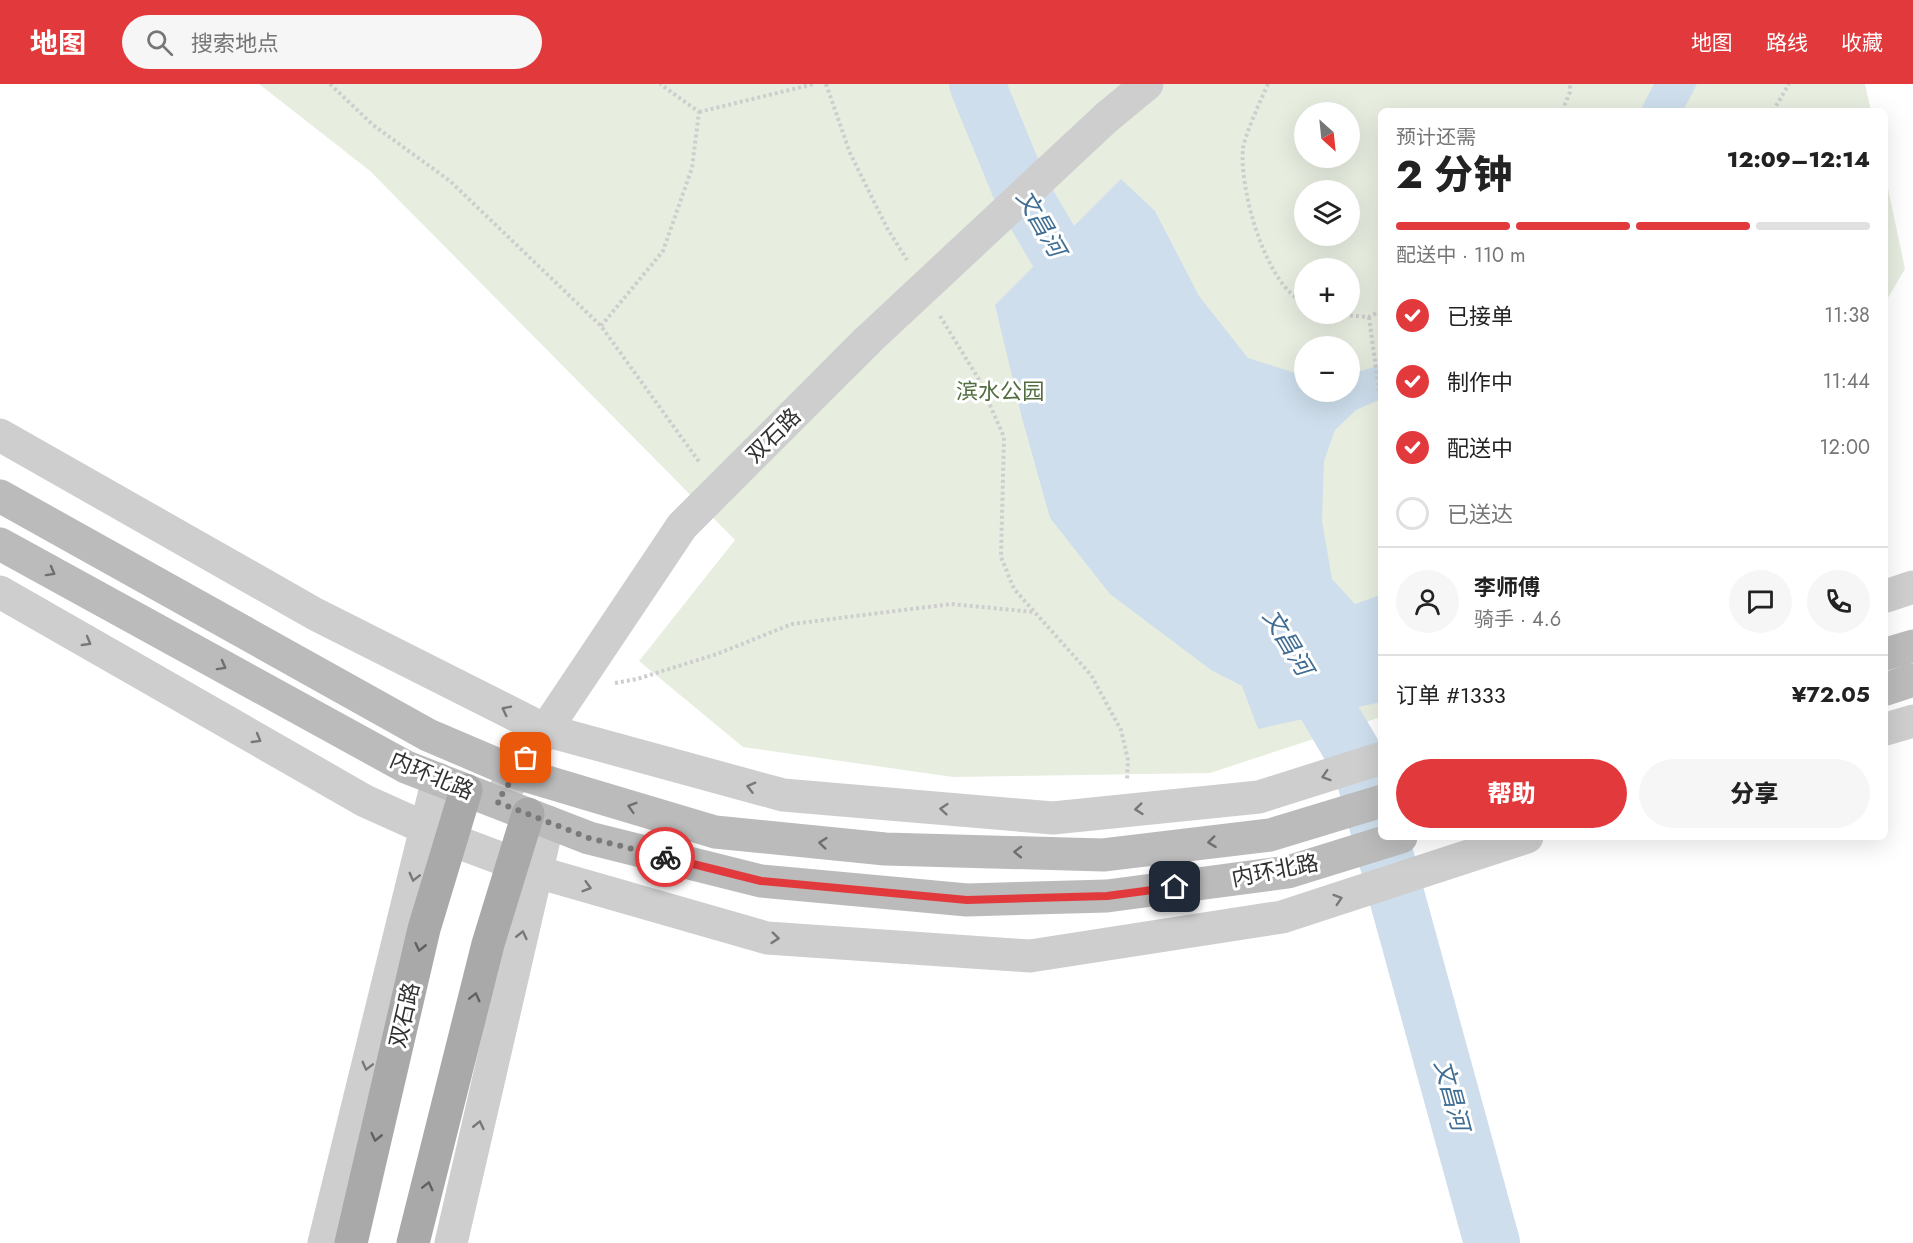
<!DOCTYPE html>
<html lang="zh">
<meta charset="utf-8">
<style>
body{margin:0;font-family:Jost,"Noto Sans SC",sans-serif;background:#f6f6f6;color:#222;height:100vh;display:flex;flex-direction:column;font-size:22px;white-space:nowrap}
*{box-sizing:border-box;margin:0}
p{font-size:20px;color:#767676}
.icon{flex:none;width:33px;height:33px;fill:none;stroke:currentColor;stroke-width:2;stroke-linecap:round;stroke-linejoin:round}
.map{position:relative;flex:1;overflow:hidden}
.drawer{position:absolute;left:1378px;top:24px;width:510px;height:732px;display:flex;flex-direction:column;background:#fff;border-radius:9px;box-shadow:0 6px 24px #0002}
.drawer>*{flex:none}
.needle{width:39px;rotate:153deg}
.fabs{position:absolute;left:1294px;top:18px;display:grid;gap:12px}
.fabs a{display:grid;place-items:center;width:66px;height:66px;border-radius:50%;background:#fff;box-shadow:0 6px 24px #0002;font-size:30px}
.pin{position:absolute;display:grid;place-items:center;width:51px;height:51px;color:#fff;margin:-26px;border-radius:12px;box-shadow:0 3px 9px #0006}
.courier{position:absolute;display:grid;place-items:center;width:60px;height:60px;margin:-30px;border:4px solid #e23a3c;border-radius:50%;background:#fff;color:#222;box-shadow:0 2px 8px #0007}
.head em{font-style:normal;font-weight:800}
.head div{display:flex;flex-direction:column-reverse}
.head{display:flex;align-items:center;justify-content:space-between;height:102px;padding:0 18px}
h1{font-size:39px;font-weight:800;line-height:45px}
.bar{display:grid;grid-template-columns:repeat(4,1fr);gap:9px 6px;align-content:center;height:72px;padding:0 18px}
.bar i{height:8px;border-radius:4px;background:#e0e0e0}
.bar .current{background:#e23a3c}
.bar p{grid-column:span 4}
.line{display:flex;align-items:center;gap:15px;padding:0 18px;border-top:2px solid #e0e0e0}
.line div{flex:1}
.round{display:grid;place-items:center;flex:none;width:63px;height:63px;border-radius:32px;background:#f6f6f6}
ol{padding:0 18px;list-style:none}
li{display:flex;align-items:center;gap:18px;height:66px}
li p{margin-inline-start:auto}
li .icon{padding:6px;border-radius:50%;background:#e23a3c;color:#fff;stroke-width:4}
li:last-child{color:#767676}
li i{width:33px;height:33px;border:3px solid #e0e0e0;border-radius:50%}
.button{display:flex;gap:12px;margin-top:auto;padding:12px 18px}
.button a{flex:1;height:69px;border-radius:36px;background:#e23a3c;color:#fff;font-size:24px;font-weight:800;line-height:69px;text-align:center}
.button a+a{background:#f6f6f6;color:#222}
header{display:flex;align-items:center;gap:36px;box-sizing:border-box;height:84px;padding:0 30px;background:#e23a3c;color:#fff}
header strong{font-size:28px}
nav{display:flex;gap:33px;margin-inline-start:auto;font-size:21px}
.search{width:420px;height:54px;background:#f6f6f6;display:flex;align-items:center;gap:15px;box-sizing:border-box;padding:0 21px;border-radius:33px;color:#767676;font-size:22px}
.map>svg:first-child{display:block}
.green{fill:#e7eee0;fill-rule:evenodd}
.water{fill:#cedeec}
.lines{fill:none;stroke-linecap:round;stroke-linejoin:round}
.river{stroke:#cedeec;stroke-width:56}
.path{stroke:#cecece;stroke-width:4;stroke-dasharray:3 3;stroke-linecap:butt}
.minor{stroke:#cecece;stroke-width:33}
.tertiary{stroke:#cecece;stroke-width:33}
.secondary{stroke:#bbb;stroke-width:33}
.primary{stroke:#a9a9a9;stroke-width:33}
.tertiary-bridge{stroke:#cecece;stroke-width:33}
.oneway{stroke:#6f6f6f}
.oneway2{stroke:#787878}
.oneway3{stroke:#616161}
.done{stroke:#797979;stroke-width:6;stroke-dasharray:0 10.8}
.route{stroke:#e23a3c;stroke-width:8}
.labels{text-anchor:middle;dominant-baseline:central;stroke-width:6;stroke-linejoin:round;paint-order:stroke}
.park-label{font-size:22px;fill:#526d3f;stroke:#fff}
.street-label{font-size:22px;fill:#313131;stroke:#fff}
.water-label{font-size:24px;font-style:italic;fill:#406d93;stroke:#fff}
</style>
<header>
<strong>地图</strong>
<div class="search"><svg class="icon" aria-label="search" viewBox="0 0 24 24"><circle cx="10" cy="10" r="6"/><path d="M15 15l6 6"/></svg>搜索地点</div>
<nav><a>地图</a><a>路线</a><a>收藏</a></nav>
</header>
<div class="map">
<svg width="1913" height="1159" viewBox="0 0 1913 1159">
<rect width="100%" height="100%" fill="#fff"/>
<g class="green">
<path d="M259 0H1865L1871 27H1382L1381 633 1210 689 953 693 743 663 639 577 735 456 370 87ZM1305 28H1350V74H1305ZM1305 106H1350V152H1305ZM1305 184H1350V230H1305ZM1305 262H1350V308H1305Z"/>
<path d="M1886 95 1905 185 1886 217Z"/>
</g>
<g class="water">
<path d="M1654 0H1697L1683 27H1640Z"/>
<path d="M1121 95 1155 127 1199 212 1248 274 1305 292V308H1350V290L1381 281V315L1356 326 1335 346 1324 377 1322 437 1332 495 1355 520 1381 511V618L1258 645 1242 602 1211 586 1110 510 1050 434 1022 334 995 221Z"/>
</g>
<g class="lines">
<g class="river">
<path d="M977 0 1021 107 1092 227"/>
<path d="M1291 563 1361 682 1492 1159"/>
</g>
<g class="path">
<path d="M330 0 373 41 450 97 601 242 700 379"/>
<path d="M826 0 850 69 887 144 907 176"/>
<path d="M1268 0C1262 13 1244 53 1243 65 1239 105 1266 203 1305 219"/>
<path d="M1562 27 1570 8V0"/>
<path d="M1773 27 1789 0"/>
<path d="M699 28 814 0"/>
<path d="M1332 230 1369 233 1382 226"/>
<path d="M940 232 978 294 1004 353 1001 473 1014 505 1091 591 1121 646 1128 676 1127 696"/>
<path d="M1369 233 1382 329"/>
<path d="M601 242 663 167 692 84 699 28 660 0"/>
<path d="M615 599 637 595 717 570 792 540 951 520 1034 528"/>
</g>
<g class="minor">
<path d="M0 351 315 530 545 646 783 711 1053 734 1259 713 1382 674"/>
<path d="M0 508 365 717 452 756 537 788 767 854 1030 872 1282 833 1527 753"/>
<path d="M1886 512 1913 503"/>
<path d="M1886 645 1913 637"/>
<path d="M324 1159 438 695"/>
<path d="M451 1159 548 738"/>
</g>
<g class="tertiary">
<path d="M1107 33 1147 0"/>
<path d="M502 711 682 442 868 256"/>
</g>
<g class="secondary">
<path d="M0 412 428 651 517 689 715 748 885 765 1103 771 1270 751 1382 717"/>
<path d="M0 460 406 683 589 754 761 797 967 816 1107 812 1288 788 1401 753"/>
<path d="M1886 570 1913 562"/>
<path d="M1886 605 1913 596"/>
</g>
<g class="primary">
<path d="M351 1159 424 845 466 706"/>
<path d="M413 1159 488 860 528 730"/>
</g>
<path class="tertiary-bridge" d="M868 256 1107 33"/>
</g>
<defs><path id="oneway-chevron" d="M-2-3.5L2.5 0L-2 3.5" fill="none" stroke-width="1.6" stroke-linecap="round" stroke-linejoin="round" transform="scale(1.5)"/></defs>
<g class="oneway">
<use href="#oneway-chevron" transform="translate(51 488) rotate(29)"/>
<use href="#oneway-chevron" transform="translate(222 582) rotate(29)"/>
<use href="#oneway-chevron" transform="translate(632 723) rotate(-163)"/>
<use href="#oneway-chevron" transform="translate(1212 758) rotate(173)"/>
<use href="#oneway-chevron" transform="translate(823 759) rotate(-174)"/>
<use href="#oneway-chevron" transform="translate(1018 768) rotate(-179)"/>
</g>
<g class="oneway2">
<use href="#oneway-chevron" transform="translate(87 558) rotate(30)"/>
<use href="#oneway-chevron" transform="translate(506 626) rotate(-153)"/>
<use href="#oneway-chevron" transform="translate(257 655) rotate(30)"/>
<use href="#oneway-chevron" transform="translate(1326 692) rotate(162)"/>
<use href="#oneway-chevron" transform="translate(751 703) rotate(-165)"/>
<use href="#oneway-chevron" transform="translate(944 725) rotate(-175)"/>
<use href="#oneway-chevron" transform="translate(1139 725) rotate(174)"/>
<use href="#oneway-chevron" transform="translate(414 793) rotate(104)"/>
<use href="#oneway-chevron" transform="translate(587 803) rotate(16)"/>
<use href="#oneway-chevron" transform="translate(1338 815) rotate(-18)"/>
<use href="#oneway-chevron" transform="translate(522 851) rotate(-77)"/>
<use href="#oneway-chevron" transform="translate(775 854) rotate(6)"/>
<use href="#oneway-chevron" transform="translate(367 982) rotate(104)"/>
<use href="#oneway-chevron" transform="translate(479 1041) rotate(-77)"/>
</g>
<g class="oneway3">
<use href="#oneway-chevron" transform="translate(420 863) rotate(103)"/>
<use href="#oneway-chevron" transform="translate(475 913) rotate(-76)"/>
<use href="#oneway-chevron" transform="translate(376 1053) rotate(103)"/>
<use href="#oneway-chevron" transform="translate(428 1102) rotate(-76)"/>
</g>
<g class="lines">
<path class="done" d="M526 674 497 718 589 754 665 773"/>
<path class="route" d="M665 773 761 797 967 816 1107 812 1175 803"/>
</g>
<g class="labels">
<g class="park-label">
<text x="1000" y="307">滨水公园</text>
</g>
<g class="street-label">
<text transform="translate(773 351) rotate(-45)">双石路</text>
<text transform="translate(432 691) rotate(23)">内环北路</text>
<text transform="translate(1275 786) rotate(-11)">内环北路</text>
<text transform="translate(404 931) rotate(-77)">双石路</text>
</g>
<g class="water-label">
<text transform="translate(1041 139) rotate(60)">文昌河</text>
<text transform="translate(1288 558) rotate(59)">文昌河</text>
<text transform="translate(1452 1011) rotate(75)">文昌河</text>
</g>
</g>
</svg>
<div class="fabs">
<a><svg class="needle" viewBox="-14 -14 28 28"><path d="M0-13l5 13h-10z" fill="#e53935"/><path d="M0 13l5-13h-10z" fill="#767676"/></svg></a>
<a><svg class="icon" aria-label="layers" viewBox="0 0 24 24"><path d="M12 4l9 5-9 5-9-5zM3 14l9 5 9-5"/></svg></a>
<a>+</a>
<a>−</a>
</div>
<div class="pin" style="left:526px;top:674px;background:#ea580c"><svg class="icon" aria-label="bag" viewBox="0 0 24 24"><path d="M5 8h14l-1 12H6zM9 8a3 3 0 0 1 6 0"/></svg></div>
<div class="pin" style="left:1175px;top:803px;background:#1f2937"><svg class="icon" aria-label="home" viewBox="0 0 24 24"><path d="M3 11l9-7 9 7M6 9v11h12V9"/></svg></div>
<div class="courier" style="left:665px;top:773px"><svg class="icon" aria-label="bike" viewBox="0 0 24 24"><circle cx="6" cy="16" r="4"/><circle cx="18" cy="16" r="4"/><path d="M6 16l4-8h5l3 8M10 8l3 8H6M13 5h3"/></svg></div>
<section class="drawer">
<div class="head"><div><h1>2 分钟</h1><p>预计还需</p></div><em>12:09–12:14</em></div>
<div class="bar"><i class="current"></i><i class="current"></i><i class="current"></i><i></i><p>配送中 · 110 m</p></div>
<ol>
<li><svg class="icon" aria-label="check" viewBox="0 0 24 24"><path d="M5 12l5 5 9-10"/></svg>已接单<p>11:38</p></li>
<li><svg class="icon" aria-label="check" viewBox="0 0 24 24"><path d="M5 12l5 5 9-10"/></svg>制作中<p>11:44</p></li>
<li><svg class="icon" aria-label="check" viewBox="0 0 24 24"><path d="M5 12l5 5 9-10"/></svg>配送中<p>12:00</p></li>
<li><i></i>已送达</li>
</ol>
<div class="line" style="height:108px"><a class="round"><svg class="icon" aria-label="person" viewBox="0 0 24 24"><circle cx="12" cy="8" r="4"/><path d="M4 21q1-7 8-7t8 7"/></svg></a><div><b>李师傅</b><p>骑手 · 4.6</p></div><a class="round"><svg class="icon" aria-label="chat" viewBox="0 0 24 24"><path d="M4 5h16v11H9l-5 4z"/></svg></a><a class="round"><svg class="icon" aria-label="phone" viewBox="0 0 24 24"><path d="M5 4h4l2 5-3 2q2 4 5 5l2-3 5 2v4C11 20 4 13 5 4z"/></svg></a></div>
<div class="line" style="height:78px"><div>订单 #1333</div><b>¥72.05</b></div>
<div class="button"><a>帮助</a><a>分享</a></div>
</section>
</div>
